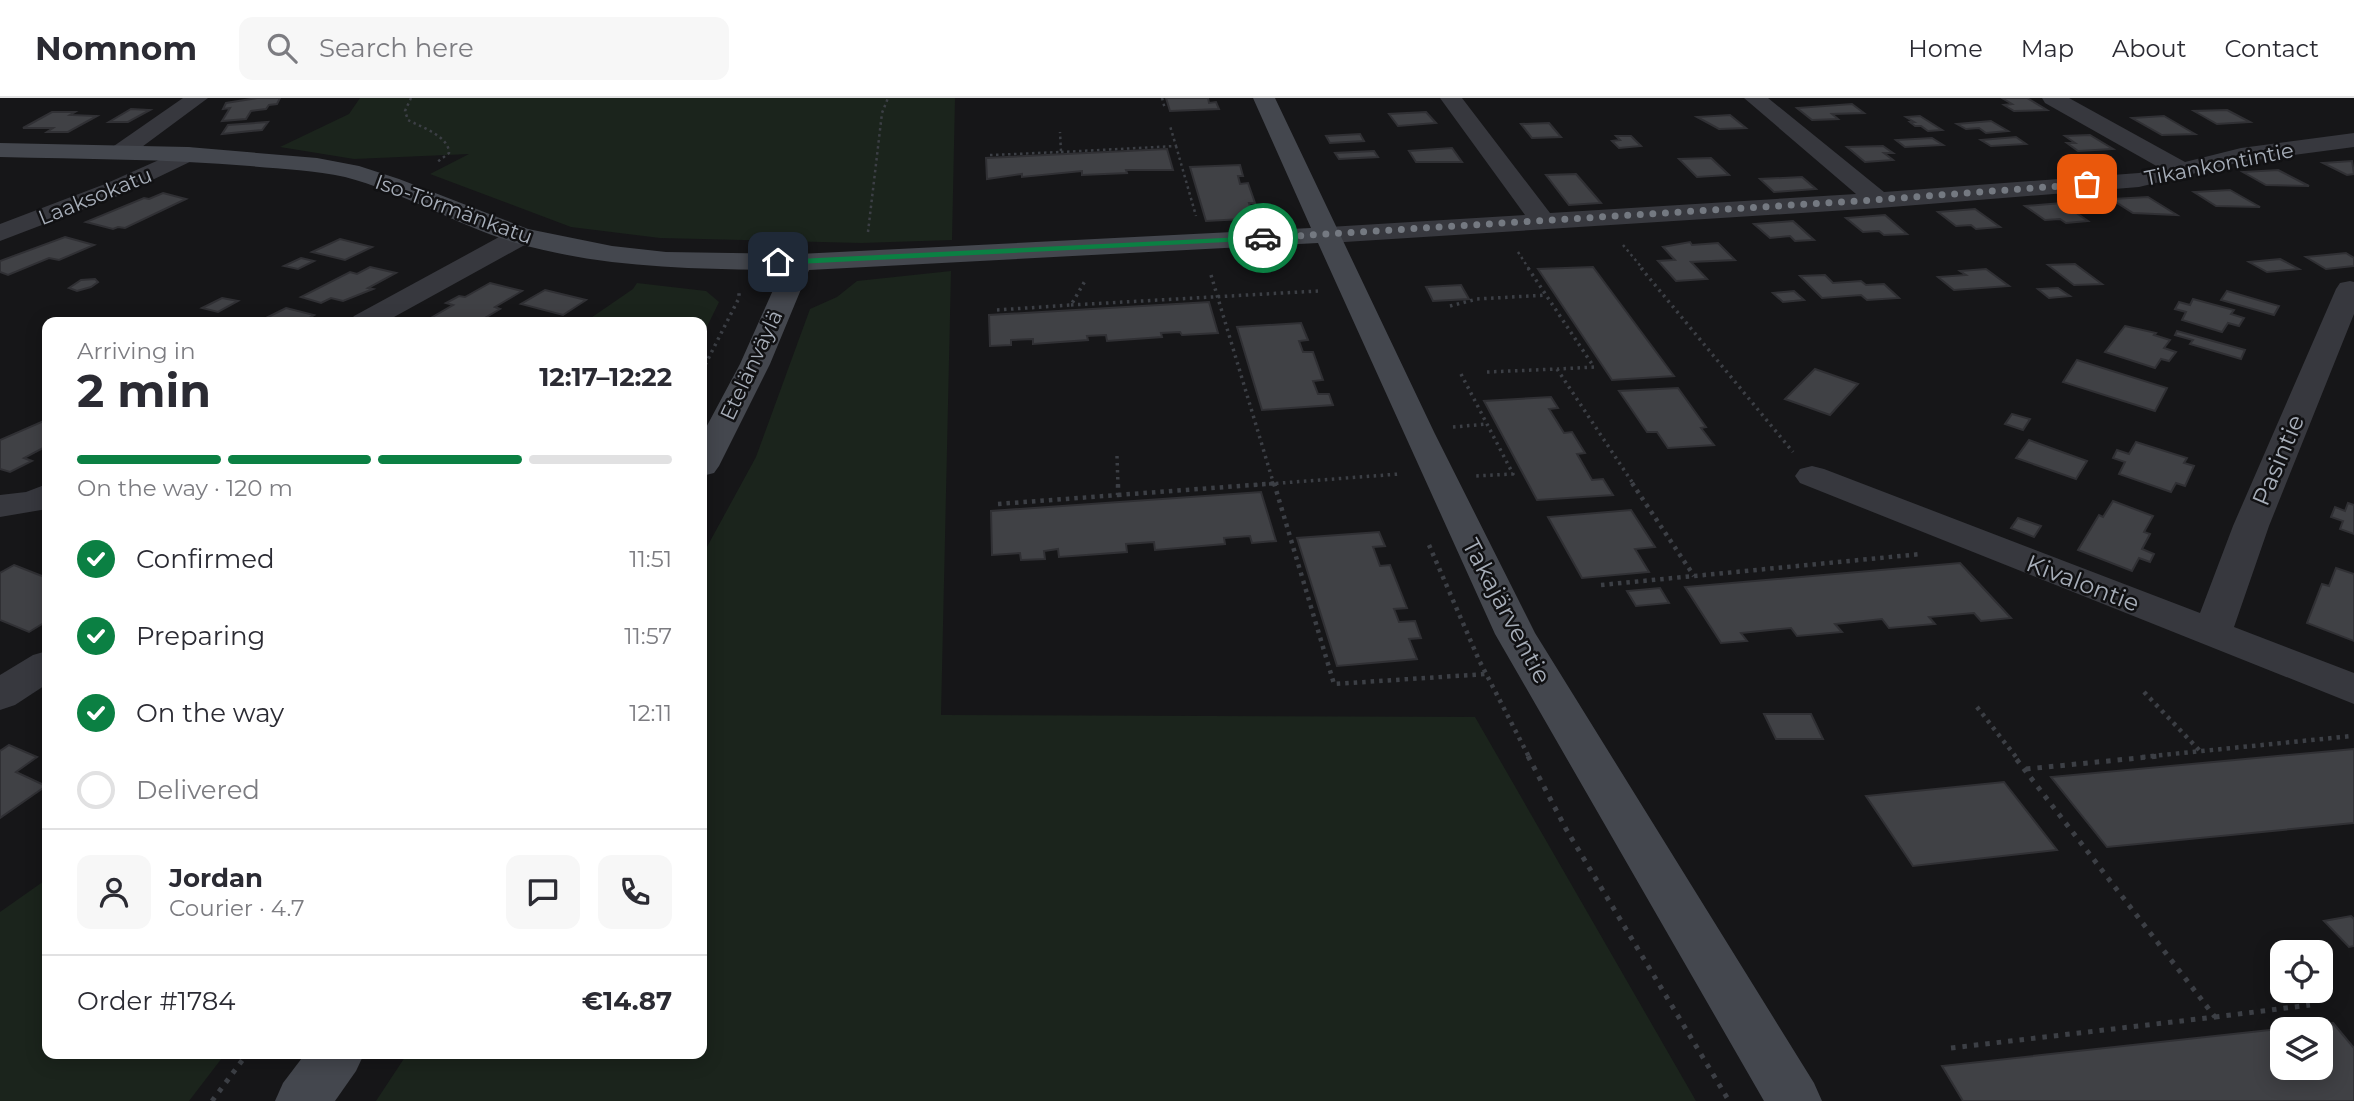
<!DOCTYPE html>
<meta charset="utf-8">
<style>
body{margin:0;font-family:Montserrat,sans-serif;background:#f7f7f7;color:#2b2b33;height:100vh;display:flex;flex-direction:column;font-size:26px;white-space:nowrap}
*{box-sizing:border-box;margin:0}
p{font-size:23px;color:#7c7c81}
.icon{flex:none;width:38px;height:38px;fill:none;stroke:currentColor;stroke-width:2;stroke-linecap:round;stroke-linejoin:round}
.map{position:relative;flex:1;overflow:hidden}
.details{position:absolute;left:42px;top:219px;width:665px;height:742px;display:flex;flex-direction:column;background:#fff;border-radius:14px;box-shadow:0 4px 18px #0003}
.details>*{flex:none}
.tools{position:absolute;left:2270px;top:842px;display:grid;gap:14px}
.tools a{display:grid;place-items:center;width:63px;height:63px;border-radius:14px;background:#fff;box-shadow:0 4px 18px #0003;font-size:35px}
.pin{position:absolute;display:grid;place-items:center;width:60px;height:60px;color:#fff;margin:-30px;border-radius:14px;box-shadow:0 4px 10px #0006}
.courier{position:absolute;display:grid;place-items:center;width:70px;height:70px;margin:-35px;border:5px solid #0b8043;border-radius:50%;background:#fff;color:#222;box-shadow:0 2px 9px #0007}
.summary em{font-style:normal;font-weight:700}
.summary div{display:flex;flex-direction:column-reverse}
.summary{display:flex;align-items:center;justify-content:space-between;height:119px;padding:0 35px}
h1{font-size:46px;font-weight:700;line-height:52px}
.bar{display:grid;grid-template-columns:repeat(4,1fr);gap:10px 7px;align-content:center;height:84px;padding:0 35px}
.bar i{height:9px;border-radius:5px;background:#e1e1e2}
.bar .active{background:#0b8043}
.bar p{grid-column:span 4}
.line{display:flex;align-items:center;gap:18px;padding:0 35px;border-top:2px solid #e1e1e2}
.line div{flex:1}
.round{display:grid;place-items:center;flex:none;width:74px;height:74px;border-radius:14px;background:#f7f7f7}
ol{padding:0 35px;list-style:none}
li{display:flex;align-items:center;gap:21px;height:77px}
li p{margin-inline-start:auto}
li .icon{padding:7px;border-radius:50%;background:#0b8043;color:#fff;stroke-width:4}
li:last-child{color:#7c7c81}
li i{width:38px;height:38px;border:4px solid #e1e1e2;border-radius:50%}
header{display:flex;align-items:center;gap:42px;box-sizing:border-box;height:98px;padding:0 35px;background:#fff;border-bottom:2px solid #e1e1e2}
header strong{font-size:33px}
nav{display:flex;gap:38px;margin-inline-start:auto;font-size:24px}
.search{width:490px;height:63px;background:#f7f7f7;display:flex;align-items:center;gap:18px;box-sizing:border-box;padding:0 24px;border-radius:14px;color:#7c7c81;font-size:26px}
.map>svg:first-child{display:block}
.green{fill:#1b241c}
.building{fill:#404145;stroke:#303034;stroke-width:2;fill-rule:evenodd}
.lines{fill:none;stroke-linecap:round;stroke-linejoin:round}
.path-far3{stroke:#3c3f45;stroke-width:2.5;stroke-dasharray:2.5 3.5;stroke-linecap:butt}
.path-far2{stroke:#3c3f45;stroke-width:3.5;stroke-dasharray:2.5 4.5;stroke-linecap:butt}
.path-far1{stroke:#3c3f45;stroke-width:4.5;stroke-dasharray:3.5 5;stroke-linecap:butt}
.path{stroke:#3c3f45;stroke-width:5;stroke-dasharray:4.5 7;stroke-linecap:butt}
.street{fill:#37383e;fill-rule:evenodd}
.secondary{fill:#44474e;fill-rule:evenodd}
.route{fill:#0b8043}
.done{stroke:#747981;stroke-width:7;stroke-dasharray:0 12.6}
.labels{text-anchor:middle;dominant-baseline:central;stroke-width:5;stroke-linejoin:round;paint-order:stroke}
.far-street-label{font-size:21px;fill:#a7aeb9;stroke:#111113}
.street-label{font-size:24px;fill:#a7aeb9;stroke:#111113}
</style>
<header>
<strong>Nomnom</strong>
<div class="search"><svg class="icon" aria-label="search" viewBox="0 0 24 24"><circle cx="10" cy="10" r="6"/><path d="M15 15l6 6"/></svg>Search here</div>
<nav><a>Home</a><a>Map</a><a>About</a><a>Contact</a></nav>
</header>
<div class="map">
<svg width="2354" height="1003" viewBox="0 0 2354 1003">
<rect width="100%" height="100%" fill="#161618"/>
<g class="green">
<path d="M360 0H955L952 142 861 145 660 140 571 129 430 76 469 56 354 61 280 49 349 16Z"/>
<path d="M951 173 941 617 1475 619 1696 1003H376L407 956H702V458L756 359 810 211 837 199 857 183Z"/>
<path d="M637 185 706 193 719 204 702 239V224H585L633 191Z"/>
<path d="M47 781V956H225L189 1003H0V814Z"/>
</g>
<g class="building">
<path d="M257 0H280L277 6 269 7 266 11 251 13 246 21 222 23 230 10 223 11 226 5Z"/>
<path d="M1166 0H1208L1209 5 1216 4 1219 11 1170 13Z"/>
<path d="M2002 0H2027L2047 12 2014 13 2004 7 2012 6Z"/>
<path d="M1852 6 1864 15 1832 16 1838 21 1812 22 1797 10Z"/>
<path d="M131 11 150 12 128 24H109Z"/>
<path d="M2227 12 2250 24 2217 26 2194 13Z"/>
<path d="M52 14H75L70 17 97 18 68 34H47L53 30H23Z"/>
<path d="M1426 14 1436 25 1398 28 1389 16Z"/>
<path d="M1730 17 1746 30 1719 31 1697 19Z"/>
<path d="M1920 18 1942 32 1928 33 1921 28H1915L1910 24H1914L1906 19Z"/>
<path d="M2164 18 2195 36 2162 37 2132 20Z"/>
<path d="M1991 23 2008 33 1986 35 1979 30 1966 31 1957 26Z"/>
<path d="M268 24 262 32 222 36 228 27Z"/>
<path d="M1549 25 1561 39 1532 40 1521 26Z"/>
<path d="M1360 36 1364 43 1330 45 1326 38Z"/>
<path d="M2090 37 2113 51 2078 53 2067 45H2075L2065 38Z"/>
<path d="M1616 38H1631L1641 48 1619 50 1612 43 1620 42Z"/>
<path d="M2016 39 2026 46 1991 48 1981 42Z"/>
<path d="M1932 40 1943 47 1905 49 1896 42Z"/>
<path d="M1883 48 1893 55H1884L1893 62 1865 64 1847 49Z"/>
<path d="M1452 50 1462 64H1416L1409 53Z"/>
<path d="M1167 51 1173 72H1126L1127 75 1082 77V73L1022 79V76L987 81 986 60Z"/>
<path d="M1374 53 1378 59 1339 61 1335 55Z"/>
<path d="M1711 60 1729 77 1697 79 1679 61Z"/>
<path d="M2352 63 2354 76 2347 77 2323 65Z"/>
<path d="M1240 67 1243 78H1238L1240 86 1248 85 1255 105H1249L1251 112 1259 111 1262 120 1206 123 1190 69Z"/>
<path d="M2278 72 2309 88 2266 87 2243 74Z"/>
<path d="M1576 76 1601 105 1569 107 1546 77Z"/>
<path d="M1802 79 1816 91 1774 94 1760 81Z"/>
<path d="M2230 92 2260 109 2216 108 2194 94Z"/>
<path d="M163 95 186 101 125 130 118 129 113 131 86 124 144 100 149 101Z"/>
<path d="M2148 99 2177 117 2133 115 2111 101Z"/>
<path d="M2062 105 2088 123 2066 125 2060 121 2045 122 2025 108Z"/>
<path d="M1975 111 2000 129 1976 131 1971 127 1956 128 1938 114Z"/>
<path d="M1885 117 1907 136 1884 137 1879 133 1863 134 1846 120Z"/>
<path d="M1793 123 1814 142 1795 143 1790 138 1770 140 1754 126Z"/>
<path d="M65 139 94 147 59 162 49 160 8 177 0 174V163Z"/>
<path d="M340 141 372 149 345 162 312 154Z"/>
<path d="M1690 144 1692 147 1718 145 1735 162 1691 164 1707 181 1676 183 1658 163 1675 162 1663 149Z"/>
<path d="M2346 155 2354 160V168L2326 171 2306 159Z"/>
<path d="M1270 158 1274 169 1256 170 1252 159Z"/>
<path d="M301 160 314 163 298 171 284 168Z"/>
<path d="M2280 161 2299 171 2267 174 2249 164Z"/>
<path d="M2075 166 2102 186 2074 187 2048 167Z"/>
<path d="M370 169 396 175 368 190 373 191 343 203 331 200 321 205 301 199 350 174 357 176Z"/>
<path d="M1593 169 1674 278 1612 282 1538 171Z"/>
<path d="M1986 171 2009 188 1954 192 1938 179 1966 177 1960 173Z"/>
<path d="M1825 177 1833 185 1861 183 1866 187 1884 186 1899 200 1867 202 1861 197 1822 200 1800 178Z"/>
<path d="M95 181 98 184 91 189 77 193 69 190 81 182Z"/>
<path d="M490 185 522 193 495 209 500 211 483 221 443 224 429 221 453 207 446 205 459 198 465 199Z"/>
<path d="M1461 187 1469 201 1433 203 1426 189Z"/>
<path d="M2058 190 2070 198 2049 200 2038 191Z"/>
<path d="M545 192 586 202 563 217 521 206Z"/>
<path d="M1794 193 1804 202 1783 204 1773 195Z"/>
<path d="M2227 193 2279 208 2274 217 2221 202Z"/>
<path d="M222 200 238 203 218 214 202 210Z"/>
<path d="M2193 201 2234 212 2231 216 2244 220 2239 228 2228 225 2222 234 2182 222 2186 214 2175 211 2179 204 2190 207Z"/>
<path d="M1209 204 1218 235 1182 237 1180 234 1161 235 1162 239 1107 243 1106 237 1087 238 1088 242 1033 246V241L1011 242V247L990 248 989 217Z"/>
<path d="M286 210 314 217 302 224H258Z"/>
<path d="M1301 225 1308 242 1299 243 1303 254H1313L1323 282 1313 283 1318 296H1329L1333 307 1262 312 1237 229Z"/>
<path d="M2125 228 2156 235 2154 237 2170 242 2164 250 2176 254 2169 263 2161 261 2155 270 2105 254Z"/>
<path d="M2177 233 2245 252 2241 261 2190 246 2193 242 2175 237Z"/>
<path d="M2077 262 2167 290 2155 313 2063 284Z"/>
<path d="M1815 271 1858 286 1830 317 1785 301Z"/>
<path d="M1678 290 1706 329 1701 330 1714 347 1668 350 1657 334H1647L1619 293Z"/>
<path d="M1551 299 1558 310 1549 311 1564 335 1572 334 1585 355 1577 356 1592 382 1603 381 1613 397 1537 402 1484 303Z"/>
<path d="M2012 316 2030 321 2023 332 2005 326Z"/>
<path d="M46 322 47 348 24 360 32 363 10 374 0 371V342Z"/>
<path d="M2029 342 2087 363 2076 381 2016 360Z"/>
<path d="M2136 344 2187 360 2184 365 2194 368 2185 388 2176 385 2171 394 2119 376 2125 364 2113 360 2117 352 2129 356Z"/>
<path d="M1261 394 1276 443 1252 445 1250 438 1224 440 1225 446 1155 452 1154 444 1126 446 1127 454 1059 459 1058 451 1044 453 1045 461 1021 462 1020 455 992 457 991 413Z"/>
<path d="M2113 403 2153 418 2144 434 2150 436 2142 451 2154 456 2150 464 2139 460 2132 473 2078 452 2099 417 2103 419Z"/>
<path d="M2348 405 2354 407V436L2340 431 2343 423 2331 419 2335 409 2345 413Z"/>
<path d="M1631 412 1655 449 1635 451 1649 474 1582 480 1548 419Z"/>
<path d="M2018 420 2041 428 2034 439 2011 430Z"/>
<path d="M1379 434 1385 448 1373 449 1380 468 1390 467 1407 510 1394 511 1399 524 1415 523 1421 540 1409 541 1417 561 1337 568 1297 440Z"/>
<path d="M1960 465 2011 520 1981 523 1974 515 1929 519 1935 526 1889 530 1882 521 1835 526 1842 534 1797 538 1791 530 1741 535 1747 543 1721 545 1685 489Z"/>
<path d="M14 467 47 480V523L29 534 0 522V475Z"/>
<path d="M2336 470 2354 476V543L2307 525 2322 486 2329 488Z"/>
<path d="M1660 490 1669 505 1636 508 1627 493Z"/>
<path d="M1764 616H1811L1823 641H1776Z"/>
<path d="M9 647 37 659 16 674 46 688 0 720V653Z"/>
<path d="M2354 651V725L2107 749 2051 679Z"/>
<path d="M2004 684 2057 752 1913 768 1866 698Z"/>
<path d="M2351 818 2354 821V848L2349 849 2324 823Z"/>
<path d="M2333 925 2354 950V1003H1963L1942 968ZM2282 931H2320V970H2282Z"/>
</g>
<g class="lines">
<g class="path-far3">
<path d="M411 0 405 13 408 22C421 29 449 38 449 55L436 65"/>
<path d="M1162 0 1165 11"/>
<path d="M1176 48 1196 118"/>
<path d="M1061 54 1176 48 1170 28"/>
<path d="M990 57 1061 54 1060 34"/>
<path d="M868 134 882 15 888 0"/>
<path d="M1623 147 1643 171"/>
<path d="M1518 154 1529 171"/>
</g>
<g class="path-far2">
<path d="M1528 170 1594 269 1558 271"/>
<path d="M1641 170 1793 354"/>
<path d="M1211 177 1274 387"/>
<path d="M1071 207 1318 193"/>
<path d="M1450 208 1477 201 1547 197"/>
<path d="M997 212 1071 207 1085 183"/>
<path d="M702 273 739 200V191"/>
<path d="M1487 274 1557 271 1634 387"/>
<path d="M1461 276 1513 376 1476 378"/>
<path d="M1453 329 1487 326"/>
<path d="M1117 358 1118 387"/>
<path d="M1255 387 1399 376"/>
</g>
<g class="path-far1">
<path d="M1274 385 1334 586 1486 576"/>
<path d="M1632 385 1694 478"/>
<path d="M1118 397 1279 385"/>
<path d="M998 406 1118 397V385"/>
<path d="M1429 447 1479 562 1529 659"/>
<path d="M1601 487 1921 456"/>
<path d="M2144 594 2200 653"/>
<path d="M1977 609 2016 659"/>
<path d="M2142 659 2352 638"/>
</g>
<g class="path">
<path d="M1528 658 1566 731 1729 1003"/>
<path d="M2026 671 2159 658"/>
<path d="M2215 919 2310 907"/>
<path d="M1951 950 2215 919 2014 658"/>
<path d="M212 1003 247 956"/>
</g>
<g class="street">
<path d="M183 0H208L127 60H111L107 55 111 50Z"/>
<path d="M1440 0H1462L1550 115 1856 96 1744 0H1768L1884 94 2139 75 2160 70 2045 5 2042 0H2069L2185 64 2241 50 2354 35V49L2241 64 2139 89 1879 110 1329 145 1320 143 1316 137 1320 131 1329 129 1525 117Z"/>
<path d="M188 49 196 51 200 56 196 61 123 96 0 143V126L105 86Z"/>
<path d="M521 130 530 132 534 138 530 144 385 224H349L354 218 512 132Z"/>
<path d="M2350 183 2354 184V216L2269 428 2234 529 2354 575V606L1800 385 1795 378 1800 371 1812 368 1824 371 2200 515 2233 428 2336 191 2340 185Z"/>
<path d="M47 386V411L0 419V397L26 394Z"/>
<path d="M47 553V586L15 607 0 612V577L33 557Z"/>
</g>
<g class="secondary">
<path d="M1253 0H1275L1435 336 1535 535 1814 985 1822 1003H1764L1495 536 1318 145 809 172 770 266 719 368 714 375 702 378V337L740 266 782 172C692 171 600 170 513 144 456 127 403 94 345 79 314 72 281 71 250 68 167 61 83 61 0 59V45L188 49 317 60 359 68 399 81 528 131 612 148 666 154 799 156 1311 130Z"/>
<path d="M305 956H364L356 973 335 1003H275L283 985Z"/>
</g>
</g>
<path class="route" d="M1263 138 1266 142 778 167 774 164 778 162Z"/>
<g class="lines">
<path class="done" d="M1263 140 1873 102 2087 86"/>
</g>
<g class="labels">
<g class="far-street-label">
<text transform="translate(2219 66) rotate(-11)">Tikankontintie</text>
<text transform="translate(95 98) rotate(-22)">Laaksokatu</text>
<text transform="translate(454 111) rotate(20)">Iso-Törmänkatu</text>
<text transform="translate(751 267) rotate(-65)">Etelänväylä</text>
</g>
<g class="street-label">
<text transform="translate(2278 362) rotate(-67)">Pasintie</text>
<text transform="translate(2083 485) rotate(21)">Kivalontie</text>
<text transform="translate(1507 513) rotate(62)">Takajärventie</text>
</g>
</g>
</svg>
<div class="tools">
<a><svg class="icon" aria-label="locate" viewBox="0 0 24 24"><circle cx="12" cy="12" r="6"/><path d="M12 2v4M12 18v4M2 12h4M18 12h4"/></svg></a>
<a><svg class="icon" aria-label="layers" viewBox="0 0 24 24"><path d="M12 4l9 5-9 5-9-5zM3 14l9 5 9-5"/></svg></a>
</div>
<div class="pin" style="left:2087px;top:86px;background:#ea580c"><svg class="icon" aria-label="bag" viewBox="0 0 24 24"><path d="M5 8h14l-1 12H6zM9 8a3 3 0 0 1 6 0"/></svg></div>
<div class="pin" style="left:778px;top:164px;background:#1f2937"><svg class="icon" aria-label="home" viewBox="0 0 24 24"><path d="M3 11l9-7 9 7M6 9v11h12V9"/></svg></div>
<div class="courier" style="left:1263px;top:140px"><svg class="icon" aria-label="car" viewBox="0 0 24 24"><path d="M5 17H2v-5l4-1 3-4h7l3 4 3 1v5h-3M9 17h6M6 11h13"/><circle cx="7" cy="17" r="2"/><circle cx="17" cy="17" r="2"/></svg></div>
<section class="details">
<div class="summary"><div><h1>2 min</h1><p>Arriving in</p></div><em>12:17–12:22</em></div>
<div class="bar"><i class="active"></i><i class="active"></i><i class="active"></i><i></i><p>On the way · 120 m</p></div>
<ol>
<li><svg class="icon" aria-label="check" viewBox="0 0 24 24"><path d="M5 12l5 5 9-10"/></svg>Confirmed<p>11:51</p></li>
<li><svg class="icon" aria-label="check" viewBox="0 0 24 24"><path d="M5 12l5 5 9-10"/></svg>Preparing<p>11:57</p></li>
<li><svg class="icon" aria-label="check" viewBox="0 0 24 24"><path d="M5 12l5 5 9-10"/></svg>On the way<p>12:11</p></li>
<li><i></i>Delivered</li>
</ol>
<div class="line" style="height:126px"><a class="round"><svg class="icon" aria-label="person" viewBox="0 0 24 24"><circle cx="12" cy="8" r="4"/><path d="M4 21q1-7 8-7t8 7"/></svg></a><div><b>Jordan</b><p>Courier · 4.7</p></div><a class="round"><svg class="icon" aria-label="chat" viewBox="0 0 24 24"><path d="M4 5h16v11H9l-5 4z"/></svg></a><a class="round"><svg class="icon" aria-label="phone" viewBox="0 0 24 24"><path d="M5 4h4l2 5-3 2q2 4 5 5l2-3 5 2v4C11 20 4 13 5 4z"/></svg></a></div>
<div class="line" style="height:91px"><div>Order #1784</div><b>€14.87</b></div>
</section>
</div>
